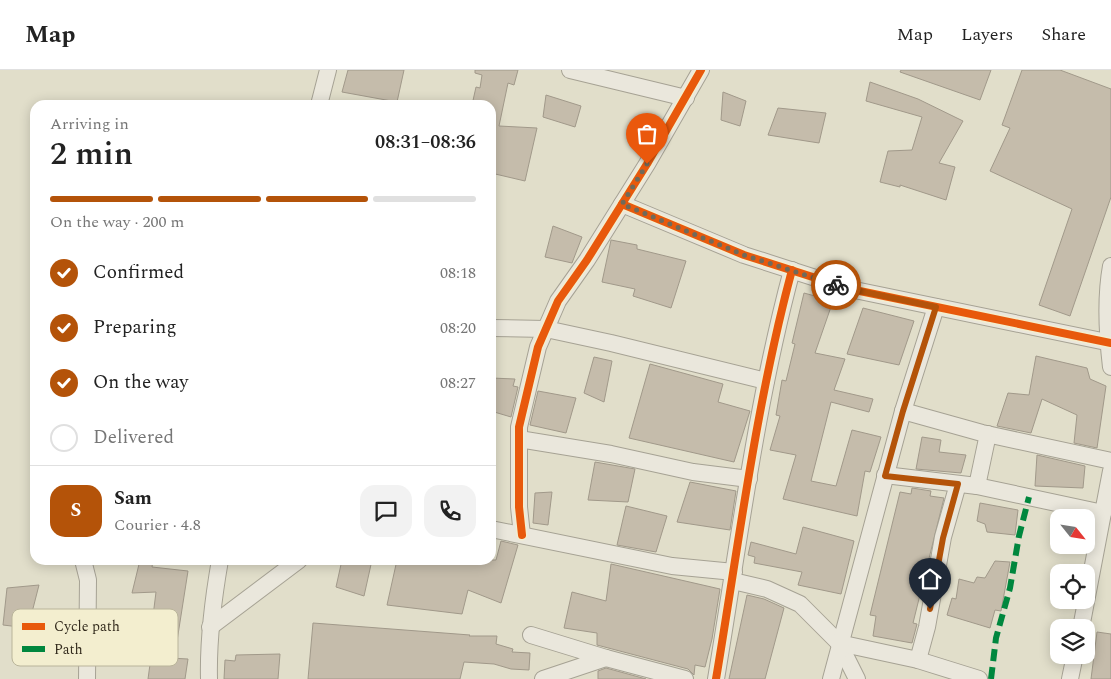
<!DOCTYPE html>
<meta charset="utf-8">
<style>
body{margin:0;font-family:Spectral,serif;background:#f2f2f2;color:#222;height:100vh;display:flex;flex-direction:column;font-size:19px;white-space:nowrap}
*{box-sizing:border-box;margin:0}
p{font-size:16px;color:#767676}
.icon{flex:none;width:28px;height:28px;fill:none;stroke:currentColor;stroke-width:2;stroke-linecap:round;stroke-linejoin:round}
.map{position:relative;flex:1;overflow:hidden}
.panel{position:absolute;left:30px;top:30px;width:466px;height:465px;display:flex;flex-direction:column;background:#fff;border-radius:15px;box-shadow:0 2px 12px #0003}
.panel>*{flex:none}
.needle{width:32px;rotate:120deg}
.tools{position:absolute;left:1050px;top:439px;display:grid;gap:10px}
.tools a{display:grid;place-items:center;width:45px;height:45px;border-radius:10px;background:#fff;box-shadow:0 2px 12px #0003;font-size:25px}
.pin{position:absolute;display:grid;place-items:center;width:42px;height:42px;color:#fff;margin:-51px -21px;border-radius:50% 50% 50% 0;rotate:-45deg;box-shadow:0 0 5px #0007}
.pin .icon{rotate:45deg}
.courier{position:absolute;display:grid;place-items:center;width:50px;height:50px;margin:-25px;border:4px solid #b45309;border-radius:50%;background:#fff;color:#222;box-shadow:0 1px 6px #0007}
.headline em{font-style:normal;font-weight:600}
.headline div{display:flex;flex-direction:column-reverse}
.headline{display:flex;align-items:center;justify-content:space-between;height:85px;padding:0 20px}
h1{font-size:32px;font-weight:600;line-height:38px}
.bar{display:grid;grid-template-columns:repeat(4,1fr);gap:8px 5px;align-content:center;height:60px;padding:0 20px}
.bar i{height:6px;border-radius:4px;background:#e0e0e0}
.bar .active{background:#b45309}
.bar p{grid-column:span 4}
.line{display:flex;align-items:center;gap:12px;padding:0 20px;border-top:1px solid #e0e0e0}
.line div{flex:1}
.round{display:grid;place-items:center;flex:none;width:52px;height:52px;border-radius:15px;background:#f2f2f2}
ol{padding:0 20px;list-style:none}
li{display:flex;align-items:center;gap:15px;height:55px}
li p{margin-inline-start:auto}
li .icon{padding:5px;border-radius:50%;background:#b45309;color:#fff;stroke-width:4}
li:last-child{color:#767676}
li i{width:28px;height:28px;border:2px solid #e0e0e0;border-radius:50%}
header{display:flex;align-items:center;gap:30px;box-sizing:border-box;height:70px;padding:0 25px;background:#fff;border-bottom:1px solid #e0e0e0}
header strong{font-size:24px}
nav{display:flex;gap:28px;margin-inline-start:auto;font-size:18px}
.map>svg:first-child{display:block}
.building{fill:#c5bcab;stroke:#a1998a}
.lines{fill:none;stroke-linecap:round;stroke-linejoin:round}
.minor-casing{stroke:#a6a294;stroke-width:18}
.minor{stroke:#eae7dc;stroke-width:16}
.quiet{stroke:#00873e;stroke-width:6;stroke-dasharray:12 6;stroke-linecap:butt}
.cycleway-casing{stroke:#f3eecf;stroke-width:11}
.cycleway{stroke:#e8590c;stroke-width:8}
.done{stroke:#706a5a;stroke-width:5;stroke-dasharray:0 9}
.route{stroke:#b45309;stroke-width:6}
.key{fill:#f3eecf;stroke:#b9b49a;stroke-width:1}
.key-label{font-size:14px;fill:#332b1d}
</style>
<header>
<strong>Map</strong>
<nav><a>Map</a><a>Layers</a><a>Share</a></nav>
</header>
<div class="map">
<svg width="1111" height="609" viewBox="0 0 1111 609">
<rect width="100%" height="100%" fill="#e1deca"/>
<g class="building">
<path d="M348 0H404L397 32 342 22Z"/>
<path d="M475 0H518L514 15 508 13 499 56 537 58 525 111 491 103V35H472L476 17 480 18 482 5 475 3Z"/>
<path d="M901 0H991L980 30 900 2Z"/>
<path d="M1022 0H1060L1111 19V127L1070 246 1039 235 1072 139 990 101 1010 58 1002 55Z"/>
<path d="M870 12 918 29 963 51 939 93 955 97 946 130 900 115V117L880 112 888 81 912 80 922 47 866 31Z"/>
<path d="M723 22 746 31 740 56 721 50Z"/>
<path d="M546 25 581 36 575 57 543 47Z"/>
<path d="M778 38 826 43 819 73 768 65Z"/>
<path d="M553 156 582 167 572 193 545 187Z"/>
<path d="M611 170 637 175V179L686 191 671 238 633 226 635 219 602 212Z"/>
<path d="M804 223 833 231 815 283 845 289 834 320 873 329 869 342 831 332 811 411 836 416 852 360 881 367 870 402 865 401 857 446 783 429 796 385 770 380 780 346 776 345 782 310 786 311 795 274 792 273Z"/>
<path d="M863 238 914 251 899 295 847 284Z"/>
<path d="M1036 286 1087 298 1090 309 1106 316 1097 378 1074 373 1077 345 1042 329 1031 363 997 356 1008 323 1029 325Z"/>
<path d="M594 287 612 291 604 332 584 323Z"/>
<path d="M650 294 723 314 718 332 750 341 734 392 629 368Z"/>
<path d="M491 308 515 309 513 316 518 317 511 347 491 341Z"/>
<path d="M538 321 576 328 566 363 530 355Z"/>
<path d="M922 367 941 370 939 382 966 385 961 403 916 399Z"/>
<path d="M1037 385 1085 396 1083 418 1035 416Z"/>
<path d="M595 392 635 399 628 432 588 430Z"/>
<path d="M690 412 736 421 730 460 677 452Z"/>
<path d="M912 418 931 421 930 426 944 428 913 553 917 554 912 573 873 566 876 546 870 545 900 422 911 424Z"/>
<path d="M552 422 548 455 533 453 535 423Z"/>
<path d="M980 433 1018 440 1015 465 987 462 985 454 977 451Z"/>
<path d="M626 436 667 446 656 482 617 475Z"/>
<path d="M803 457 854 471 841 524 798 515 802 502 754 493 755 487 748 485 751 472 796 484Z"/>
<path d="M501 471 518 475 501 533 468 520 462 544 387 535 397 490H496Z"/>
<path d="M140 490H153L152 497 188 501 177 571 151 562 156 522 132 523Z"/>
<path d="M342 490H372L364 526 336 517Z"/>
<path d="M995 491 1010 492 1001 541 995 540 990 558 947 545 952 528 956 529 959 509 974 513 977 507 985 508Z"/>
<path d="M611 494 720 519 712 569 705 597 695 595 694 605 688 599 597 575V563L564 558 572 522 606 531Z"/>
<path d="M39 515 28 558 3 555 7 518Z"/>
<path d="M747 525 764 529 784 538 765 609H729Z"/>
<path d="M313 553 470 565 469 566H497L496 574 513 579 512 582 530 583 529 600 511 599 494 594 464 592 460 609H308Z"/>
<path d="M1097 562 1111 564V609H1091Z"/>
<path d="M280 584 278 609H224L225 590 235 591 236 585Z"/>
<path d="M151 587 188 589 185 609H148Z"/>
<path d="M606 598 646 609H598V601Z"/>
</g>
<g class="lines">
<defs>
<g id="minor">
<path d="M570 0 686 28"/>
<path d="M319 35 328 0"/>
<path d="M622 134 744 185 850 219 1111 273"/>
<path d="M1111 196C1105 229 1107 263 1111 297"/>
<path d="M491 258 546 259 611 273 766 311"/>
<path d="M903 341 982 363 1111 391"/>
<path d="M519 369 611 384 693 402 749 409"/>
<path d="M885 405 977 416 1103 443"/>
<path d="M977 416 988 364"/>
<path d="M491 459 672 496 734 502"/>
<path d="M522 465 519 437V357L538 277 558 231 587 190 647 94 701 0"/>
<path d="M83 490 88 510 87 609"/>
<path d="M733 511 767 519 800 534 839 573 857 609"/>
<path d="M210 557 299 490"/>
<path d="M1081 558 1111 401"/>
<path d="M531 565 606 588 543 609"/>
<path d="M839 573 918 590 979 609"/>
<path d="M606 588 685 609"/>
<path d="M918 590 927 557 943 467 958 414"/>
<path d="M209 609C208 569 213 530 220 490"/>
<path d="M716 609C739 472 756 334 792 200"/>
<path d="M831 609 903 341 936 237"/>
<path d="M1070 609 1075 585"/>
</g>
</defs>
<use href="#minor" class="minor-casing"/>
<use href="#minor" class="minor"/>
<path class="quiet" d="M991 609 996 568 1010 518 1019 466 1029 427"/>
<defs>
<g id="cycleway">
<path d="M622 134 744 185 850 219 1111 273"/>
<path d="M522 465 519 437V357L538 277 558 231 587 190 647 94 701 0"/>
<path d="M716 609C739 472 756 334 792 200"/>
</g>
</defs>
<use href="#cycleway" class="cycleway-casing"/>
<use href="#cycleway" class="cycleway"/>
</g>
<g class="lines">
<path class="done" d="M647 94 622 134 744 185 836 215"/>
<path class="route" d="M836 215 850 219 936 237 903 341 885 406 958 414 943 468 930 539"/>
</g>
<rect x="12" y="539" width="166" height="57" rx="8" class="key"/>
<rect x="22" y="553" width="23" height="7" fill="#e8590c"/>
<rect x="22" y="576" width="23" height="6" fill="#00873e"/>
<g class="key-label">
<text x="54" y="561">Cycle path</text>
<text x="54" y="584">Path</text>
</g>
</svg>
<div class="tools">
<a><svg class="needle" viewBox="-14 -14 28 28"><path d="M0-13l5 13h-10z" fill="#e53935"/><path d="M0 13l5-13h-10z" fill="#767676"/></svg></a>
<a><svg class="icon" aria-label="locate" viewBox="0 0 24 24"><circle cx="12" cy="12" r="6"/><path d="M12 2v4M12 18v4M2 12h4M18 12h4"/></svg></a>
<a><svg class="icon" aria-label="layers" viewBox="0 0 24 24"><path d="M12 4l9 5-9 5-9-5zM3 14l9 5 9-5"/></svg></a>
</div>
<div class="pin" style="left:647px;top:94px;background:#ea580c"><svg class="icon" aria-label="bag" viewBox="0 0 24 24"><path d="M5 8h14l-1 12H6zM9 8a3 3 0 0 1 6 0"/></svg></div>
<div class="pin" style="left:930px;top:539px;background:#1f2937"><svg class="icon" aria-label="home" viewBox="0 0 24 24"><path d="M3 11l9-7 9 7M6 9v11h12V9"/></svg></div>
<div class="courier" style="left:836px;top:215px"><svg class="icon" aria-label="bike" viewBox="0 0 24 24"><circle cx="6" cy="16" r="4"/><circle cx="18" cy="16" r="4"/><path d="M6 16l4-8h5l3 8M10 8l3 8H6M13 5h3"/></svg></div>
<section class="panel">
<div class="headline"><div><h1>2 min</h1><p>Arriving in</p></div><em>08:31–08:36</em></div>
<div class="bar"><i class="active"></i><i class="active"></i><i class="active"></i><i></i><p>On the way · 200 m</p></div>
<ol>
<li><svg class="icon" aria-label="check" viewBox="0 0 24 24"><path d="M5 12l5 5 9-10"/></svg>Confirmed<p>08:18</p></li>
<li><svg class="icon" aria-label="check" viewBox="0 0 24 24"><path d="M5 12l5 5 9-10"/></svg>Preparing<p>08:20</p></li>
<li><svg class="icon" aria-label="check" viewBox="0 0 24 24"><path d="M5 12l5 5 9-10"/></svg>On the way<p>08:27</p></li>
<li><i></i>Delivered</li>
</ol>
<div class="line" style="height:90px"><b class="round" style="background:#b45309;color:#fff">S</b><div><b>Sam</b><p>Courier · 4.8</p></div><a class="round"><svg class="icon" aria-label="chat" viewBox="0 0 24 24"><path d="M4 5h16v11H9l-5 4z"/></svg></a><a class="round"><svg class="icon" aria-label="phone" viewBox="0 0 24 24"><path d="M5 4h4l2 5-3 2q2 4 5 5l2-3 5 2v4C11 20 4 13 5 4z"/></svg></a></div>
</section>
</div>
